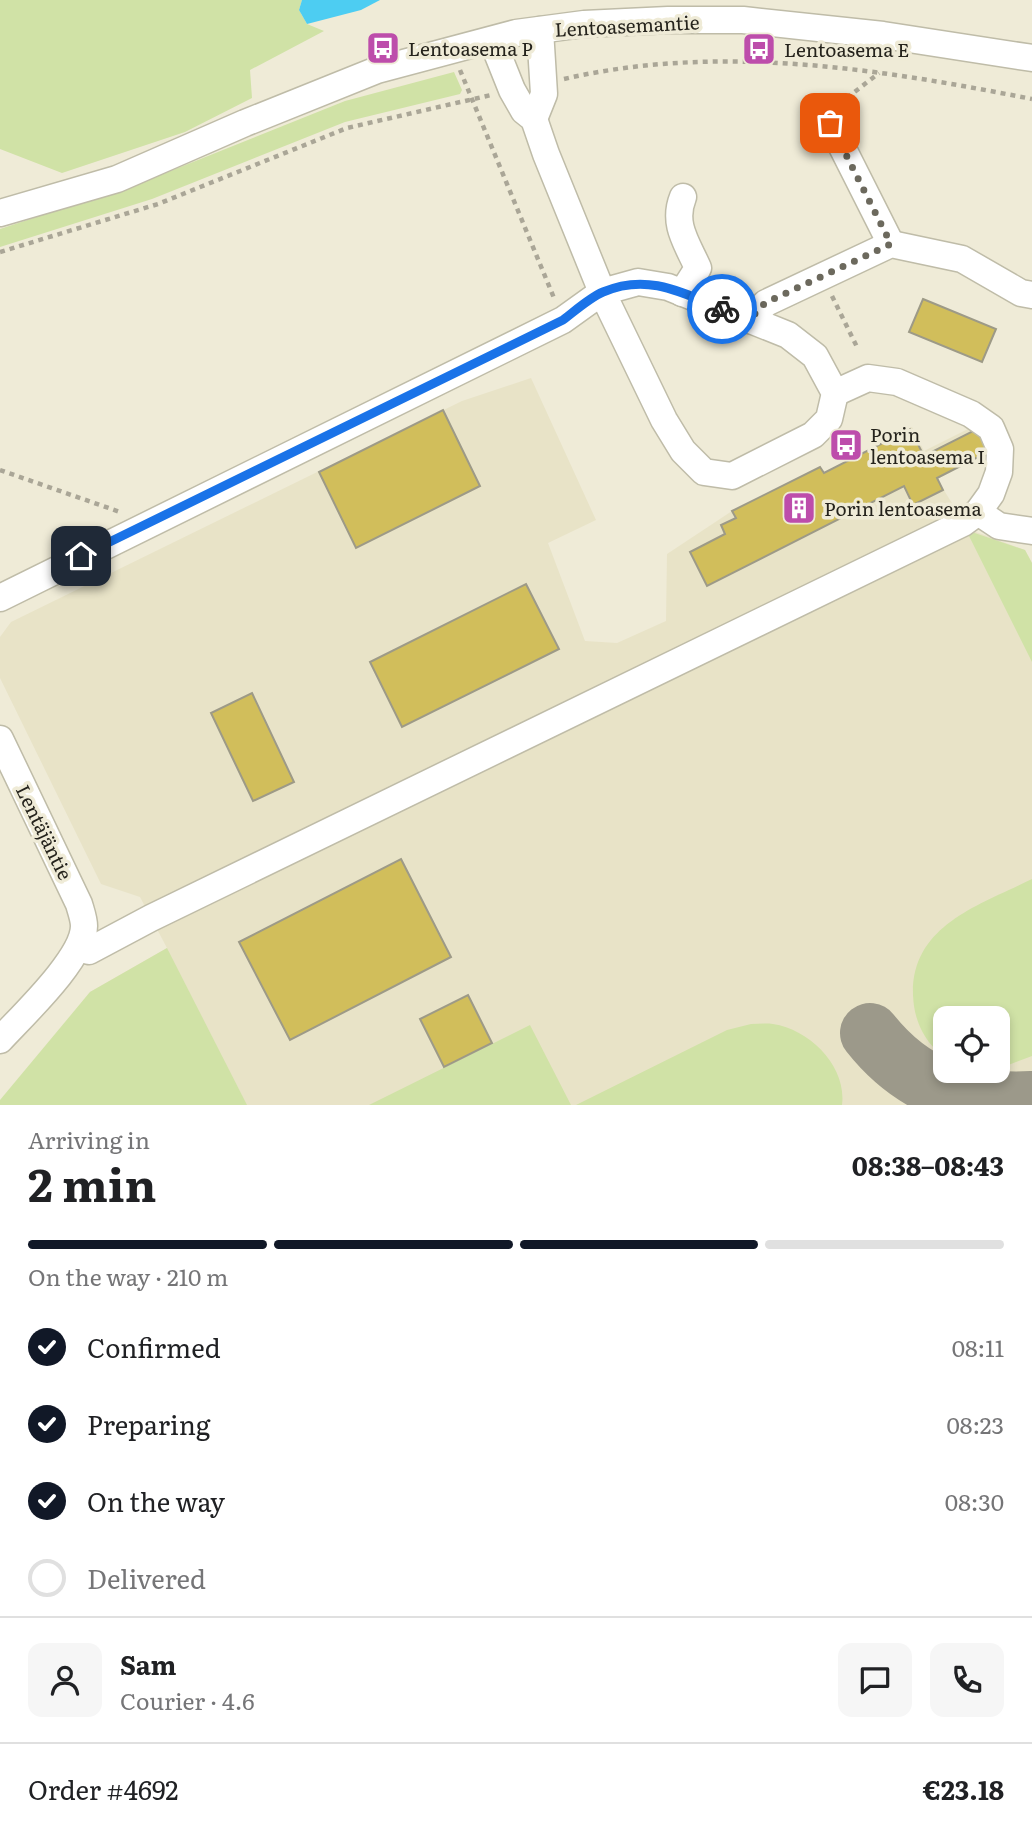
<!DOCTYPE html>
<meta charset="utf-8">
<style>
body{margin:0;font-family:Literata,serif;background:#f6f6f6;color:#202124;height:100vh;display:flex;flex-direction:column;font-size:26px;white-space:nowrap}
*{box-sizing:border-box;margin:0}
p{font-size:23px;color:#757577}
.icon{flex:none;width:38px;height:38px;fill:none;stroke:currentColor;stroke-width:2;stroke-linecap:round;stroke-linejoin:round}
.map{position:relative;height:1105px;overflow:hidden}
.panel{display:flex;flex-direction:column;background:#fff;flex:1}
.panel>*{flex:none}
.fabs{position:absolute;left:933px;top:1006px;display:grid;gap:14px}
.fabs a{display:grid;place-items:center;width:77px;height:77px;border-radius:14px;background:#fff;box-shadow:0 4px 10px #0003;font-size:35px}
.pin{position:absolute;display:grid;place-items:center;width:60px;height:60px;color:#fff;margin:-30px;border-radius:14px;box-shadow:0 4px 10px #0006}
.courier{position:absolute;display:grid;place-items:center;width:70px;height:70px;margin:-35px;border:5px solid #1a73e8;border-radius:50%;background:#fff;color:#222;box-shadow:0 2px 9px #0007}
.head em{font-style:normal;font-weight:700}
.head div{display:flex;flex-direction:column-reverse}
.head{display:flex;align-items:center;justify-content:space-between;height:119px;padding:0 28px}
h1{font-size:46px;font-weight:700;line-height:52px}
.bar{display:grid;grid-template-columns:repeat(4,1fr);gap:10px 7px;align-content:center;height:84px;padding:0 28px}
.bar i{height:9px;border-radius:5px;background:#e0e0e0}
.bar .current{background:#111827}
.bar p{grid-column:span 4}
.line{display:flex;align-items:center;gap:18px;padding:0 28px;border-top:2px solid #e0e0e0}
.line div{flex:1}
.round{display:grid;place-items:center;flex:none;width:74px;height:74px;border-radius:14px;background:#f6f6f6}
ol{padding:0 28px;list-style:none}
li{display:flex;align-items:center;gap:21px;height:77px}
li p{margin-inline-start:auto}
li .icon{padding:7px;border-radius:50%;background:#111827;color:#fff;stroke-width:4}
li:last-child{color:#757577}
li i{width:38px;height:38px;border:4px solid #e0e0e0;border-radius:50%}
.map>svg:first-child{display:block}
.built{fill:#e8e3c7;fill-rule:evenodd}
.green{fill:#d0e2a6}
.water{fill:#4dcdf2}
.lines{fill:none;stroke-linecap:round;stroke-linejoin:round}
.taxiway{stroke:#9c998a;stroke-width:60}
.building{fill:#d1be5b;stroke:#9d9a87;stroke-width:2}
.minor-casing{stroke:#bfbca8;stroke-width:29}
.path{stroke:#aaa697;stroke-width:4.5;stroke-dasharray:5 5;stroke-linecap:butt}
.minor{stroke:#fff;stroke-width:26}
.done{stroke:#6c695d;stroke-width:7;stroke-dasharray:0 12.6}
.route{stroke:#1a73e8;stroke-width:9}
.labels{text-anchor:middle;dominant-baseline:central;stroke-width:7;stroke-linejoin:round;paint-order:stroke}
.street-label{font-size:19px;fill:#25231c;stroke:#efebd7}
.poi-label{font-size:19px;fill:#25231c;stroke:#efebd7;text-anchor:start}
</style>
<div class="map">
<svg width="1032" height="1105" viewBox="0 0 1032 1105">
<rect width="100%" height="100%" fill="#efebd7"/>
<path class="built" d="M531 378 596 520 548 543 585 641 617 643 666 621 667 554 732 511 820 466 824 473 912 427 924 451 976 425 990 452 937 479 968 529 1025 550 1032 563V1105H0L90 992 167 948 140 897 101 884 0 678V637L11 622 462 401ZM945 1018H998V1071H945Z"/>
<g class="green">
<path d="M0 0H302L299 10 307 24 324 31 250 70 252 98 185 132 62 173 0 149Z"/>
<path d="M454 72 462 90 460 94 345 122 152 199 0 247V229L143 182 345 101Z"/>
<path d="M966 530 1025 550 1032 563V662Z"/>
<path d="M1032 879V1056L998 1069V1018H945V1057L942 1056C923 1039 914 1020 913 995 911 925 980 905 1032 879Z"/>
<path d="M167 948 247 1105H0V1100L90 992Z"/>
<path d="M751 1024C758 1024 766 1023 773 1024 811 1030 847 1067 842 1105H576L727 1030Z"/>
<path d="M530 1025 571 1105H369Z"/>
</g>
<path class="water" d="M302 0H380L361 10 307 24 299 10Z"/>
<g class="lines">
<path class="taxiway" d="M870 1033C911 1085 963 1105 1032 1101"/>
</g>
<g class="building">
<path d="M923 299 996 329 982 362 909 332Z"/>
<path d="M443 410 480 486 356 548 319 472Z"/>
<path d="M910 429 924 456 977 429 988 452 937 478 943 490 913 505 904 486 707 586 690 552 725 534 721 525 736 518 732 511 820 467 824 473Z"/>
<path d="M526 584 559 649 402 727 370 662Z"/>
<path d="M252 693 294 782 253 801 211 713Z"/>
<path d="M401 859 451 957 290 1040 239 942Z"/>
<path d="M468 995 492 1043 444 1067 420 1019Z"/>
</g>
<g class="lines">
<defs>
<g id="minor">
<path d="M534 119 544 94 540 30"/>
<path d="M830 123 891 244"/>
<path d="M0 213 117 179 245 123 377 70 516 33 584 24 668 20H743L883 35 1032 58"/>
<path d="M682 293 698 268C687 243 672 224 683 197"/>
<path d="M749 320 766 303 891 244 962 259 1021 293 1032 295"/>
<path d="M978 512 999 526 1032 531"/>
<path d="M0 598 563 320 602 292 638 282 668 287 788 335 815 356 835 393 829 419 813 435 732 476 704 472 683 451 664 420 602 292 546 154 534 119 524 111 512 90 492 40"/>
<path d="M0 739 79 904C81 911 84 919 84 926 84 958 22 1016 0 1040"/>
<path d="M78 948 89 951 151 918 963 523 978 512 991 494 999 472 1000 449 991 428 971 414 897 382 868 378 835 393"/>
</g>
</defs>
<use href="#minor" class="minor-casing"/>
<g class="path">
<path d="M460 70 554 298"/>
<path d="M564 79C719 43 879 69 1032 99"/>
<path d="M839 104 879 73"/>
<path d="M0 252 158 204 347 128 491 95"/>
<path d="M832 296 858 349"/>
<path d="M0 470 120 512"/>
</g>
<use href="#minor" class="minor"/>
</g>
<g class="lines">
<path class="done" d="M722 309 749 320 765 303 891 244 830 123"/>
<path class="route" d="M81 556 563 320C575 311 589 298 603 292 647 273 681 292 722 309"/>
</g>
<defs>
<symbol id="bus-square" viewBox="-11 -11 22 22"><rect x="-9" y="-9" width="18" height="18" rx="4" fill="#bd4dab" stroke="#efebd7"/><path d="M-5-6H5V4H4V6H2V4H-2V6H-4V4H-5ZM-3.5-4V0h7V-4ZM-3.5 1.2v1.5H-2V1.2ZM2 1.2v1.5H3.5V1.2Z" fill="#fff"/></symbol>
<symbol id="building-square" viewBox="-11 -11 22 22"><rect x="-9" y="-9" width="18" height="18" rx="4" fill="#bd4dab" stroke="#efebd7"/><path d="M-4-6H4V6H1V3H-1V6H-4ZM-2.5-4.3h1.7v1.8h-1.7ZM.8-4.3h1.7v1.8H.8ZM-2.5-1h1.7V.8h-1.7ZM.8-1h1.7V.8H.8Z" fill="#fff"/></symbol>
</defs>
<g fill-rule="evenodd">
<use href="#bus-square" x="364" y="29" width="38" height="38"/>
<use href="#bus-square" x="740" y="30" width="38" height="38"/>
<use href="#bus-square" x="827" y="426" width="38" height="38"/>
<use href="#building-square" x="780" y="489" width="38" height="38"/>
</g>
<g class="labels">
<g class="street-label">
<text transform="translate(627 25) rotate(-3)">Lentoasemantie</text>
<text transform="translate(45 832) rotate(64)">Lentäjäntie</text>
</g>
<g class="poi-label">
<text x="408" y="48">Lentoasema P</text>
<text x="784" y="49">Lentoasema E</text>
<text x="870" y="434">Porin<tspan x="870" dy="22">lentoasema I</tspan></text>
<text x="824" y="508">Porin lentoasema</text>
</g>
</g>
</svg>
<div class="fabs">
<a><svg class="icon" aria-label="locate" viewBox="0 0 24 24"><circle cx="12" cy="12" r="6"/><path d="M12 2v4M12 18v4M2 12h4M18 12h4"/></svg></a>
</div>
<div class="pin" style="left:830px;top:123px;background:#ea580c"><svg class="icon" aria-label="bag" viewBox="0 0 24 24"><path d="M5 8h14l-1 12H6zM9 8a3 3 0 0 1 6 0"/></svg></div>
<div class="pin" style="left:81px;top:556px;background:#1f2937"><svg class="icon" aria-label="home" viewBox="0 0 24 24"><path d="M3 11l9-7 9 7M6 9v11h12V9"/></svg></div>
<div class="courier" style="left:722px;top:309px"><svg class="icon" aria-label="bike" viewBox="0 0 24 24"><circle cx="6" cy="16" r="4"/><circle cx="18" cy="16" r="4"/><path d="M6 16l4-8h5l3 8M10 8l3 8H6M13 5h3"/></svg></div>
</div>
<section class="panel">
<div class="head"><div><h1>2 min</h1><p>Arriving in</p></div><em>08:38–08:43</em></div>
<div class="bar"><i class="current"></i><i class="current"></i><i class="current"></i><i></i><p>On the way · 210 m</p></div>
<ol>
<li><svg class="icon" aria-label="check" viewBox="0 0 24 24"><path d="M5 12l5 5 9-10"/></svg>Confirmed<p>08:11</p></li>
<li><svg class="icon" aria-label="check" viewBox="0 0 24 24"><path d="M5 12l5 5 9-10"/></svg>Preparing<p>08:23</p></li>
<li><svg class="icon" aria-label="check" viewBox="0 0 24 24"><path d="M5 12l5 5 9-10"/></svg>On the way<p>08:30</p></li>
<li><i></i>Delivered</li>
</ol>
<div class="line" style="height:126px"><a class="round"><svg class="icon" aria-label="person" viewBox="0 0 24 24"><circle cx="12" cy="8" r="4"/><path d="M4 21q1-7 8-7t8 7"/></svg></a><div><b>Sam</b><p>Courier · 4.6</p></div><a class="round"><svg class="icon" aria-label="chat" viewBox="0 0 24 24"><path d="M4 5h16v11H9l-5 4z"/></svg></a><a class="round"><svg class="icon" aria-label="phone" viewBox="0 0 24 24"><path d="M5 4h4l2 5-3 2q2 4 5 5l2-3 5 2v4C11 20 4 13 5 4z"/></svg></a></div>
<div class="line" style="height:91px"><div>Order #4692</div><b>€23.18</b></div>
</section>
